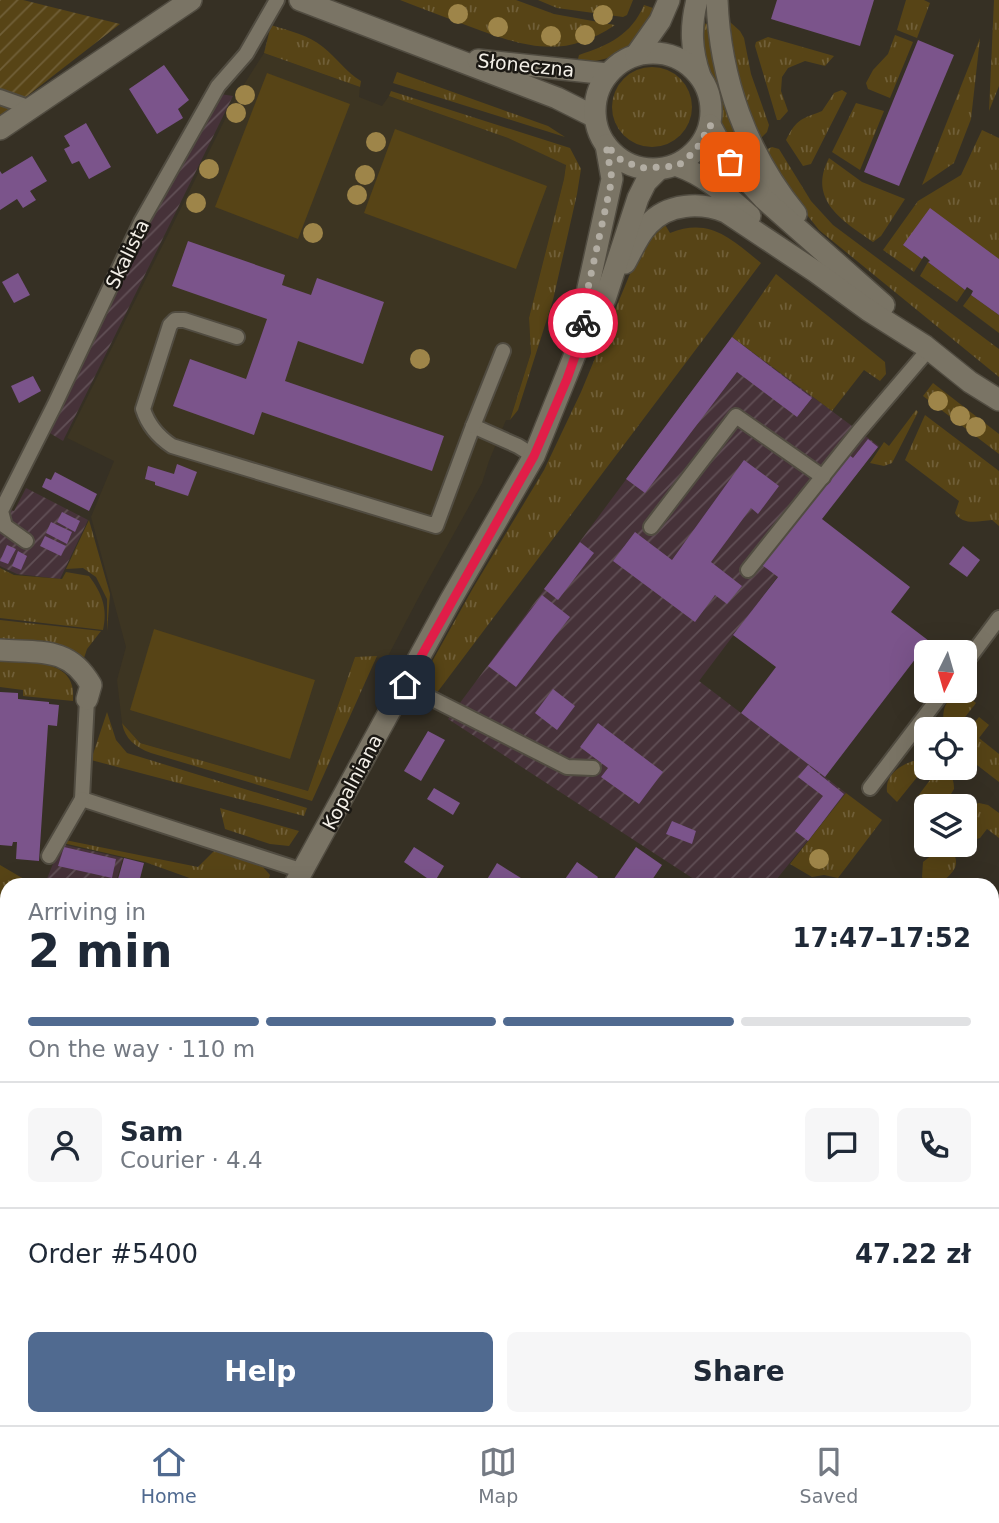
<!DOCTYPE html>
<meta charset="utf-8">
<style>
body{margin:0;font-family:"DejaVu Sans",sans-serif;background:#f6f6f7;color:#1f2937;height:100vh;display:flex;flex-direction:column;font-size:26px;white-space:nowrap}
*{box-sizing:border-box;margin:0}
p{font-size:23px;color:#747a83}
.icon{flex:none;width:38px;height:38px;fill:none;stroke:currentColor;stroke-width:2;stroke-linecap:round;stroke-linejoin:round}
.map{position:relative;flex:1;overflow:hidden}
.drawer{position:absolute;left:0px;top:878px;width:999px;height:548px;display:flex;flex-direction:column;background:#fff;border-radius:21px 21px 0 0;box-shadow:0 7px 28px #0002}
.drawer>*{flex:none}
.needle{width:46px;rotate:185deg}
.tools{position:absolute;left:914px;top:640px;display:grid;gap:14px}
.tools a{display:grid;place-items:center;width:63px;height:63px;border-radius:10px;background:#fff;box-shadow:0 7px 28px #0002;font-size:35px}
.pin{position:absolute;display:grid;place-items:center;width:60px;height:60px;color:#fff;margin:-30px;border-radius:14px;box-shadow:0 4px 10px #0006}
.courier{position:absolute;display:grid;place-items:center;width:70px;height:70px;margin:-35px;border:5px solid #e11d48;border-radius:50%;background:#fff;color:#222;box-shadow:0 2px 9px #0007}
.headline em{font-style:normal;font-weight:700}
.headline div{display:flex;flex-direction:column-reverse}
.headline{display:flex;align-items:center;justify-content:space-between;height:119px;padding:0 28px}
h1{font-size:46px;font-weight:700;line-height:52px}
.bar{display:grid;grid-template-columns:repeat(4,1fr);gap:10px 7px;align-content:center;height:84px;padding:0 28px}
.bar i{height:9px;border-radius:5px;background:#e0e1e3}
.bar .selected{background:#506a90}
.bar p{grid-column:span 4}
.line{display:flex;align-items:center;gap:18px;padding:0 28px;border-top:2px solid #e0e1e3}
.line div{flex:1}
.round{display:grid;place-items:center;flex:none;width:74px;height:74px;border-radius:10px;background:#f6f6f7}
.cta{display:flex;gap:14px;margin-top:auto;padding:14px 28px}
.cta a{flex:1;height:80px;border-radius:10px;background:#506a90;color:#fff;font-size:28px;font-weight:700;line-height:80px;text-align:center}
.cta a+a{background:#f6f6f7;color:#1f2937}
.tabs{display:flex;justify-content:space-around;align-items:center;height:98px;border-top:2px solid #e0e1e3;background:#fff;font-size:19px;color:#747a83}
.tabs a{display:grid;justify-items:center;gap:4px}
.tabs .selected{color:#506a90}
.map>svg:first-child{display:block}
.industrial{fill:url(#industrial-furrows)}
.built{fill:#3d3522}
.grass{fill:url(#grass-tufts)}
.park{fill:url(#park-dots)}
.garden{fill:url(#garden-furrows)}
.pitch{fill:#574416}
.building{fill:#7b548b}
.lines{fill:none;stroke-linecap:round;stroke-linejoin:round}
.lane-casing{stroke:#514c41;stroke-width:18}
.street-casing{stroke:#514c41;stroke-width:24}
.secondary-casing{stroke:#514c41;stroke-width:24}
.lane{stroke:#7a7465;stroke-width:14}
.street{stroke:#7a7465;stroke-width:21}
.secondary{stroke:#7a7465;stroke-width:21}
.tree{fill:#9e8549}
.done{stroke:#b2ada3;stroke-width:7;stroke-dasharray:0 12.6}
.route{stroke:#e11d48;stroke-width:9}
.labels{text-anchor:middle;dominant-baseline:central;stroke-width:5;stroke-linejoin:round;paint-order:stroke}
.street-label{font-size:19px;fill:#f4f0e8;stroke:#1b1813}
</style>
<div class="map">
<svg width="999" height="1425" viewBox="0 0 999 1425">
<defs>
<pattern id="industrial-furrows" width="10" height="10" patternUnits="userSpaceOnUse" patternTransform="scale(1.75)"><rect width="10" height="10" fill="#463239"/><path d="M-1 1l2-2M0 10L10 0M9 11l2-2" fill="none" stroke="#615056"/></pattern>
<pattern id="grass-tufts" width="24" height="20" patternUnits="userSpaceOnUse" patternTransform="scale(1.75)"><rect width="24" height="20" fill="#574416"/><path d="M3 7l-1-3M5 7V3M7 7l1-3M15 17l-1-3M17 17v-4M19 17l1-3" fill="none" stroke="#705f38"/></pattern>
<pattern id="park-dots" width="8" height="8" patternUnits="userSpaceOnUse" patternTransform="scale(1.75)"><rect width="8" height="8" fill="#574416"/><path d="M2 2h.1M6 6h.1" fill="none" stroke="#705f38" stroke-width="1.8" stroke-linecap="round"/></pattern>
<pattern id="garden-furrows" width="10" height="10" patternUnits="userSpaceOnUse" patternTransform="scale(1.75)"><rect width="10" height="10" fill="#574416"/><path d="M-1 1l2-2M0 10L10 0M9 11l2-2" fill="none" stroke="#705f38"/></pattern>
</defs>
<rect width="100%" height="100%" fill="#363024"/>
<g class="industrial">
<path d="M220 94 233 96 63 441 48 432 146 225Z"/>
<path d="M732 337 879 446 821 519 699 681 846 793 772 885H703L448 719Z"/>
<path d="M26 488 88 520 60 579 17 574 0 566V506L14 511Z"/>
<path d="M61 844 123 858 115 885 44 886Z"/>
</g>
<path class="built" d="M264 53 360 87 359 97 382 106 389 96 508 138 566 164 564 179 529 318 531 353 510 420H506L489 461 482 483 421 593 387 658 355 657 308 791 140 743 122 723 117 680 126 647 91 517 114 461 67 438 236 97Z"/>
<g class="grass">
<path d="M400 0H516L554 14 615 25C564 60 524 47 471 27 447 18 423 9 400 0Z"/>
<path d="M538 0H633L627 15 623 17 557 8Z"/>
<path d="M906 0H924L930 3 917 38 897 30Z"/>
<path d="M994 0H999V86L989 111Z"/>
<path d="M644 5 656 9C634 45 622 61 577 63L579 55C609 45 631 35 644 5Z"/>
<path d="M730 22 740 31 744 38 751 74 769 125 767 132 761 138C743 101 735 63 730 22Z"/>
<path d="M700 23 709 24C713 67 724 107 741 147L730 152 716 119 718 100 710 76 704 67Z"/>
<path d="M271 25C290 31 308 35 323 47 337 58 346 72 361 81L360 87 264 53Z"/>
<path d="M895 35 913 42 890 98 868 89 866 83 873 70 888 54Z"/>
<path d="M768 37 834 56 825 66 805 61 788 68 782 77 781 91 788 111 780 120H777L755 46 756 42Z"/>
<path d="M980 38 971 119 954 163 922 185Z"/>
<circle cx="652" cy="107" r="40"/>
<path d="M397 72 548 126 565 137 393 83Z"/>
<path d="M842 90 847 93 811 164 803 166 786 140C797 118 802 119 822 111L834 93Z"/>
<path d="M391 91 570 148 581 169 577 194 553 300 518 410 510 420 531 353 529 318 564 179 566 165 508 138 389 96Z"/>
<path d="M856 103 884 111 860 170 832 152Z"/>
<path d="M982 130 999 138V259L903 245 922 259 914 272 883 250 918 201 961 175Z"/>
<path d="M772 147 779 149 811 201 833 225 999 349V377L819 230 785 187 763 151Z"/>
<path d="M829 158 862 182 905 199 881 236 873 242C843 221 807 200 829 158Z"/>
<path d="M664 223 670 233C710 217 731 239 761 263L436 694 419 685 473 588 544 470 581 392 642 245Z"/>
<path d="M928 262 965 290 957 302 920 276Z"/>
<path d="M776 274 885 362 886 374 880 381 864 370 832 411 732 337Z"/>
<path d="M971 295 999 315V333L963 306Z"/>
<path d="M933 383 999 434V454L923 396Z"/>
<path d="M916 410 918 412 892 463 884 466 870 463 884 442 889 446Z"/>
<path d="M925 415 999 471V526L992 520C979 521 963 526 955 513L959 501 905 460Z"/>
<path d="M89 520 110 594 107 631V599L96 577 83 568 66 569Z"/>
<path d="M0 568 14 575 62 579 66 572 89 576C102 593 108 609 103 630L0 618Z"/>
<path d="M0 620 101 631 87 649 84 658 67 648 0 642Z"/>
<path d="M377 656 312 801 151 753C135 747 125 739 122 723L140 743 308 791 355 657Z"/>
<path d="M0 660C30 663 78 658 73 701L23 696V690L0 687Z"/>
<path d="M958 693H963L976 703 955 730H945C941 715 943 700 958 693Z"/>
<path d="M107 712 116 740 127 753 307 808 304 816 91 760Z"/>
<path d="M979 717 989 725 979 738 999 754V782L964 755V735Z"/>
<path d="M913 761H926V766L897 802 887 792C885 776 898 766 913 761Z"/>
<path d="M939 768C950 768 954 779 954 789L948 799 932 804 918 796Z"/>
<path d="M846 793 882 820 838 878 824 875 812 877 790 864Z"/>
<path d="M979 803 988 805 999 813V838L987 829 980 838 973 840 964 834V814L973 805Z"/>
<path d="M220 808 299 831 289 846 270 844 225 829Z"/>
<path d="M65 840 198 867 214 851 263 867 270 875 267 885H209L145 862 63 843Z"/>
<path d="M945 850 954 854C961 869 949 875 939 885H928L922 877 923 862 937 851Z"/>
<path d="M0 865 29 882 26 885 7 886V916L0 925Z"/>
<path d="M0 1011 7 1013V1140L4 1149 7 1152V1177L0 1173V1057L7 1020 0 1018Z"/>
<path d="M992 1020 999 1025V1201L992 1199Z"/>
</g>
<path class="park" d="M171 1419H272L270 1425H173Z"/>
<path class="garden" d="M0 0H23L120 24 0 117Z"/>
<g class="pitch">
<path d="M267 73 350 104 298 239 215 207Z"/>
<path d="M395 129 547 186 516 269 364 213Z"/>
<path d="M154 629 315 680 290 759 130 710Z"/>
<path d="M999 1308V1422L992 1419V1323Z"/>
</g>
<g class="building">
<path d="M777 0H874L860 46 771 19Z"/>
<path d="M918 40 954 55 899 186 864 172Z"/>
<path d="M164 65 189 100 178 109 183 118 157 134 129 89Z"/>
<path d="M86 123 111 167 89 179 79 161 72 164 64 149 70 146 64 136Z"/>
<path d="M32 156 47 181 30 191 36 200 23 208 17 199 0 210V171L2 174Z"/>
<path d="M930 208 999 259V315L971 295 973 291 967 287 965 290 928 262 930 261 927 258 924 256 922 259 903 245Z"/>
<path d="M188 241 285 275 282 285 311 295 317 278 384 302 363 364 298 341 285 381 444 436 432 471 262 412 254 435 173 406 190 359 246 379 267 319 172 286Z"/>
<path d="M18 273 30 295 14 303 2 282Z"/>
<path d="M732 337 812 398 797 417 737 372 645 493 626 479Z"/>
<path d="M33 376 41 391 19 403 11 386Z"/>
<path d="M868 439 878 447 822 519 910 587 891 612 929 641 825 777 741 713 776 667 733 635 778 577 762 565 848 454 853 458Z"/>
<path d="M744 460 779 486 758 514 751 508 711 562 742 586 727 604 715 595 695 622 613 561 635 532 672 560Z"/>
<path d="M177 464 197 472 188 496 155 485V482L145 479 148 466 174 474Z"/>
<path d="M55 472 97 494 89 511 42 487 46 478 51 480Z"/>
<path d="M62 512 80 521 75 532 57 522Z"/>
<path d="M51 522 72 532 67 544 46 533Z"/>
<path d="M45 536 66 546 61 556 40 546Z"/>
<path d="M580 542 594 553 558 600 544 589Z"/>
<path d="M7 545 16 549 8 564 0 561Z"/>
<path d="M963 546 980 560 967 577 949 564Z"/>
<path d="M18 551 27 556 21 570 12 566Z"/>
<path d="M542 595 570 617 516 687 488 666Z"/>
<path d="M553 689 575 706 557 730 535 713Z"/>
<path d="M0 692 18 693V699L49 702V704L59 705 57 726 48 725 39 861 16 859 17 842H13L12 846 0 845Z"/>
<path d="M598 723 663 772 639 804 601 777 608 768 580 747Z"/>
<path d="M428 731 445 740 421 781 404 771Z"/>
<path d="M808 765 844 794 808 841 795 831 823 796 798 777Z"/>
<path d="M434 788 460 803 453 815 427 799Z"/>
<path d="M672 821 696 831 692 844 666 834Z"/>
<path d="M64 847 116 859 112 878 58 866Z"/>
<path d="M414 847 444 866 434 883 404 862Z"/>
<path d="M636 847 662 865 648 886H609Z"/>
<path d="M124 858 144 863 138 886H116Z"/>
<path d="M577 862 598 877 592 886H569L563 882Z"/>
<path d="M497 863 529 883 527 886H483Z"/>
<path d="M0 1185 7 1190V1216L0 1226Z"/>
<path d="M417 1419H453L452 1425H416Z"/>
</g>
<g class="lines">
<defs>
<g id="lane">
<path d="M0 97 31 108"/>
<path d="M237 337 184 320H175L170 325 143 409C148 425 157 436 172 446L436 526 473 426 518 446 534 456"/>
<path d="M473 426 503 351"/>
<path d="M651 527 736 416 823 477"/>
<path d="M26 541 5 526 1 511 54 406 141 222 218 86 246 54 277 0"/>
<path d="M748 570 859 431 929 349"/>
<path d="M964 665 999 618"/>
<path d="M405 685 567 767 593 768"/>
<path d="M87 699 82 799 303 871"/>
<path d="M870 788 944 691"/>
<path d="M49 856 82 799"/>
<path d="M540 1425V1419"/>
<path d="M898 1425 900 1419"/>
</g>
<g id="street">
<path d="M300 0 557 98 595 117"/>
<path d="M478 60 608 74"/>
<path d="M0 129 191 0"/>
<path d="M0 650C39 653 69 646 91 685L87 699"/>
<path d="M0 993 7 995"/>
<path d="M858 1419 869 1425"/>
</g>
<g id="secondary">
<path d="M697 0C690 27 691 50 700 76"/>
<path d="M717 0C720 78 746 153 796 214"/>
<circle cx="653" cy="111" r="58"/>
<path d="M636 55 660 21 669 0"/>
<path d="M710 125 730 162 764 199 884 305"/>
<path d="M678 166C707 176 727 196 750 216"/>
<path d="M625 263C632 251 638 235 648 225 667 203 701 202 726 212L816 272 868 310 925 346 970 382 999 400"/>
<path d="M582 329 588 288 612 179 606 145"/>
<path d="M294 886 450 601 534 456 580 342 605 299 638 198 646 182 659 169"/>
<path d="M0 1306 7 1297"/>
</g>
</defs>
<use href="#lane" class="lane-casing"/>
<use href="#street" class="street-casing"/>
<use href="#secondary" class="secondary-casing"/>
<use href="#lane" class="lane"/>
<use href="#street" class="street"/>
<use href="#secondary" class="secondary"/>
</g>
<g class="tree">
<circle cx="458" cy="14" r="10"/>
<circle cx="603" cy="15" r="10"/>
<circle cx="498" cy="27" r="10"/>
<circle cx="585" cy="35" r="10"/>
<circle cx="551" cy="36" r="10"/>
<circle cx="245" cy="95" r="10"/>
<circle cx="236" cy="113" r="10"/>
<circle cx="376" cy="142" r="10"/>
<circle cx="209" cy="169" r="10"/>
<circle cx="365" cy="175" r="10"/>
<circle cx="357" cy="195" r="10"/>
<circle cx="196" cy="203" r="10"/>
<circle cx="313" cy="233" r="10"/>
<circle cx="420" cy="359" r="10"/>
<circle cx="938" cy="401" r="10"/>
<circle cx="960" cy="416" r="10"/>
<circle cx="976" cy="427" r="10"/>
<circle cx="819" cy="859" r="10"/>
</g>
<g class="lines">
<path class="done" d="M583 323 588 288 612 179 606 145 621 160 641 168 678 166 696 150 710 125 730 162"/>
<path class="route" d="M405 685 534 456 567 379 580 342 583 323"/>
</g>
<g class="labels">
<g class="street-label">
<text transform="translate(526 65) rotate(6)">Słoneczna</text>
<text transform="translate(127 254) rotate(-64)">Skalista</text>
<text transform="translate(352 782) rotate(-62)">Kopalniana</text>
</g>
</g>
</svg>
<div class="tools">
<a><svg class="needle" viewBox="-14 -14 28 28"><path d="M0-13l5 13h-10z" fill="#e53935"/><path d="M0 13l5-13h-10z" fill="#747a83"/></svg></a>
<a><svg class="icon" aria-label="locate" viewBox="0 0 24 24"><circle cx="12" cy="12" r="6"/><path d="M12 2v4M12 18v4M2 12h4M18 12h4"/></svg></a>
<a><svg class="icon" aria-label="layers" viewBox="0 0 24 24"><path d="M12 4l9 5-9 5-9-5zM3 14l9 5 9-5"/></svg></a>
</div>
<div class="pin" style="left:730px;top:162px;background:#ea580c"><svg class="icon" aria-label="bag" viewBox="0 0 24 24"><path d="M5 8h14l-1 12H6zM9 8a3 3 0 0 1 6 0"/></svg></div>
<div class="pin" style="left:405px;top:685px;background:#1f2937"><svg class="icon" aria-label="home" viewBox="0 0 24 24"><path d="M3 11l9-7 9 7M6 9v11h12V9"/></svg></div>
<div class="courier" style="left:583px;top:323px"><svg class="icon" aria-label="bike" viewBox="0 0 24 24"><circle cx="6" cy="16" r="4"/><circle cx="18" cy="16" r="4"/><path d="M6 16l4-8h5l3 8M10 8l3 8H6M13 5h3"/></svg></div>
<section class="drawer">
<div class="headline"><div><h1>2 min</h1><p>Arriving in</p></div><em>17:47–17:52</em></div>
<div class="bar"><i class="selected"></i><i class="selected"></i><i class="selected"></i><i></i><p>On the way · 110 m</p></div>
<div class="line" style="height:126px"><a class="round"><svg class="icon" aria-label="person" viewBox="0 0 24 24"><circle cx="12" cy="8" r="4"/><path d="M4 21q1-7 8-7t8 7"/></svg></a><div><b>Sam</b><p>Courier · 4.4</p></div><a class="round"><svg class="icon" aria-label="chat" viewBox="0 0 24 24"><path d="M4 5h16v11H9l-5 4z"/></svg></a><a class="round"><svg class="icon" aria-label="phone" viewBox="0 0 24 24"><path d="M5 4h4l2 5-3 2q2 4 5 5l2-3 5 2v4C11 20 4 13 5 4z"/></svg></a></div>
<div class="line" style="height:91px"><div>Order #5400</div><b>47.22 zł</b></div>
<div class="cta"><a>Help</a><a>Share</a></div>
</section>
</div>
<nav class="tabs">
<a class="selected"><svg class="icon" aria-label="home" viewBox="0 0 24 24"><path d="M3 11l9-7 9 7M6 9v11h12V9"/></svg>Home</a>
<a><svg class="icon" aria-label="map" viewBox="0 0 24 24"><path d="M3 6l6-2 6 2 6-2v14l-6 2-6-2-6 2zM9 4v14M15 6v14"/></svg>Map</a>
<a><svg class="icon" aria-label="saved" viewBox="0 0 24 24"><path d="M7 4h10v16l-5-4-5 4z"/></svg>Saved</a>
</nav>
